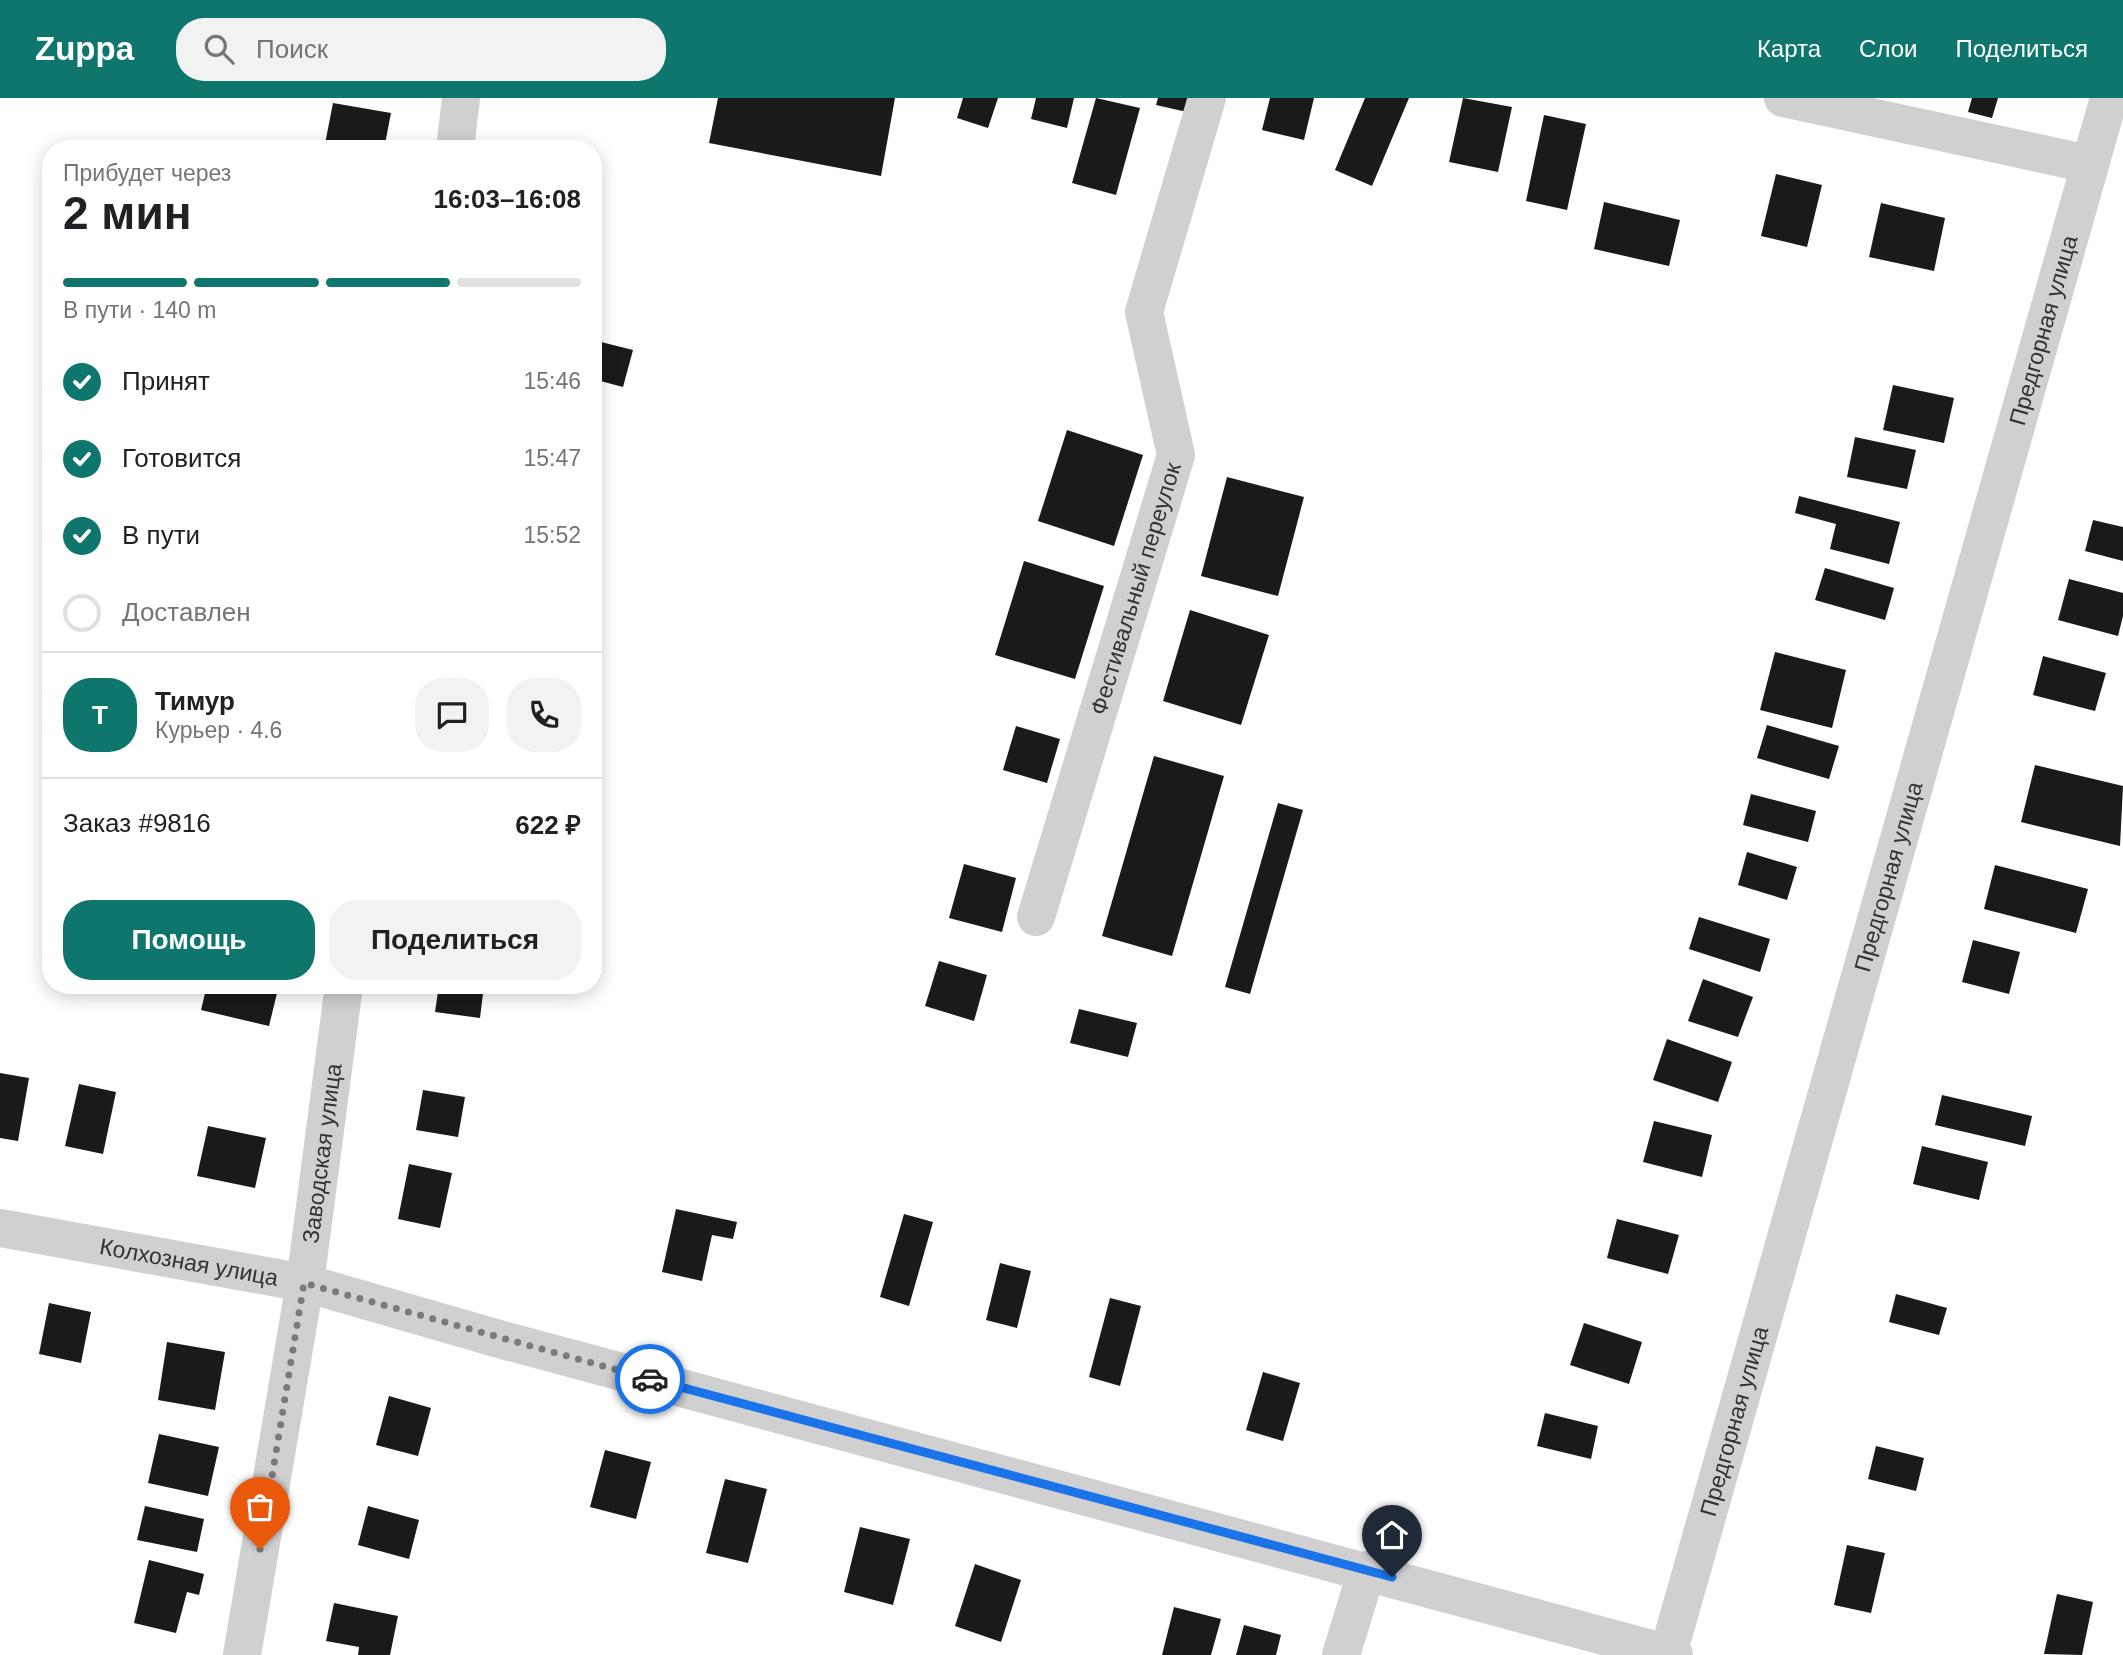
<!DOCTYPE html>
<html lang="ru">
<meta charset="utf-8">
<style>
body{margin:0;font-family:Arial,sans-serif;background:#f2f2f2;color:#202124;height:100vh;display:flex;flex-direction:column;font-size:26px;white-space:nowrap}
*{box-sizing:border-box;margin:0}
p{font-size:23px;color:#757577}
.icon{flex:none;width:38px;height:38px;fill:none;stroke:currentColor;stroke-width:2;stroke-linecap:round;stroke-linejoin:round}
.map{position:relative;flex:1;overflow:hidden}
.panel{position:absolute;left:42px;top:42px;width:560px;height:854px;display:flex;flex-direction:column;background:#fff;border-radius:28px;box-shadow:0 4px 18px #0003}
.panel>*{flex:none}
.pin{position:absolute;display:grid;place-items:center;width:60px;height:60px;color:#fff;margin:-72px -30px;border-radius:50% 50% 50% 0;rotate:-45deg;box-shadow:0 0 7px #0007}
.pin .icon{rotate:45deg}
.courier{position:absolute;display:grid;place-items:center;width:70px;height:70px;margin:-35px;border:5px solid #1a73e8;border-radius:50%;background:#fff;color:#222;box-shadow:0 2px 9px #0007}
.summary em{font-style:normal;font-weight:700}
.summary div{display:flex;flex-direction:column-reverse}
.summary{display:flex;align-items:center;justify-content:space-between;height:119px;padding:0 21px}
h1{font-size:46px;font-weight:700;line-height:52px}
.bar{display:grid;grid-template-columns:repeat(4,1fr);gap:10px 7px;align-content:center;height:84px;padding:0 21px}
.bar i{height:9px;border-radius:5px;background:#e0e0e0}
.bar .current{background:#0f766e}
.bar p{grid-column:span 4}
.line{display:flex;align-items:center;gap:18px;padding:0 21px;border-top:2px solid #e0e0e0}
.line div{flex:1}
.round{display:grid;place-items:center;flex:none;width:74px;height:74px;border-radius:28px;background:#f2f2f2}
ol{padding:0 21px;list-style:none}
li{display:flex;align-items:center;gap:21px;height:77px}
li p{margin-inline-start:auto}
li .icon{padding:7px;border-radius:50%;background:#0f766e;color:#fff;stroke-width:4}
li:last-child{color:#757577}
li i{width:38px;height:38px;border:4px solid #e0e0e0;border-radius:50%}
.cta{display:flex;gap:14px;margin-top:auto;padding:14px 21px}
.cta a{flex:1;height:80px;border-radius:28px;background:#0f766e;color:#fff;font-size:28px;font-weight:700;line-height:80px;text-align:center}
.cta a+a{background:#f2f2f2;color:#202124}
header{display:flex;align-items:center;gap:42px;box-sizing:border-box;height:98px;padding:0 35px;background:#0f766e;color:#fff}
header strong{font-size:33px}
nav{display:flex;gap:38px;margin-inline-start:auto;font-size:24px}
.search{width:490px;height:63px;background:#f2f2f2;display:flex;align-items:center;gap:18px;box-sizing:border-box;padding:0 24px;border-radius:28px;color:#757577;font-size:26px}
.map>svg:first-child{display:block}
.building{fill:#1a1a1a}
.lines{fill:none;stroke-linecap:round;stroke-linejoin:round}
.minor{stroke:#d0d0d0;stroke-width:38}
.done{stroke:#7a7a7a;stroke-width:7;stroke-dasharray:0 12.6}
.route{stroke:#1a73e8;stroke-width:9}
.labels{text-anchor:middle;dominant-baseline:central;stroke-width:7;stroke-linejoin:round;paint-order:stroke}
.street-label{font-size:23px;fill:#333;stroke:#fff}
</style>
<header>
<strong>Zuppa</strong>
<div class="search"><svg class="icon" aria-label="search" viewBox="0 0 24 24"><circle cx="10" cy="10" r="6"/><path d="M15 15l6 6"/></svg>Поиск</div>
<nav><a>Карта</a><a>Слои</a><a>Поделиться</a></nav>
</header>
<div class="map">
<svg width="2123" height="1557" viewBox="0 0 2123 1557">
<rect width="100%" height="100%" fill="#fff"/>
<g class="building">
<path d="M718 0H895L881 78 709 45Z"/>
<path d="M963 0H998L988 30 957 20Z"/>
<path d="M1036 0H1074L1067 30 1031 21Z"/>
<path d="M1096 0 1140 10 1116 97 1072 85Z"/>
<path d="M1158 0H1190L1187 14 1156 7Z"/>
<path d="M1270 0H1314L1304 42 1262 32Z"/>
<path d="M1365 0H1409L1372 88 1335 72Z"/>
<path d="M1463 0 1512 9 1498 74 1449 64Z"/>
<path d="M1972 0H1998L1992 20 1968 14Z"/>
<path d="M333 5 391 15 384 51H324Z"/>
<path d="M1544 17 1586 26 1567 112 1526 103Z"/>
<path d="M1776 76 1822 87 1807 149 1761 138Z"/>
<path d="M1604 104 1680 122 1669 168 1594 151Z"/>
<path d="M1881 105 1945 120 1934 173 1869 159Z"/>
<path d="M593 242 633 252 623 289 593 281Z"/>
<path d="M1893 287 1954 300 1944 345 1883 332Z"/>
<path d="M1067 332 1143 357 1114 448 1038 423Z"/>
<path d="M1855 339 1916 352 1907 391 1847 379Z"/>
<path d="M1227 379 1304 399 1278 498 1201 478Z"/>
<path d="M1799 398 1900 424 1889 466 1830 451 1836 426 1795 415Z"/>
<path d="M2093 422 2123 429V463L2085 453Z"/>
<path d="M1024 463 1104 488 1075 581 995 557Z"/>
<path d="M1825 470 1894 490 1885 522 1815 502Z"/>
<path d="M2069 481 2123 495V518L2118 538 2058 522Z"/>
<path d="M1190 512 1269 537 1241 627 1163 603Z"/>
<path d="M1775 554 1846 572 1832 630 1760 612Z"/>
<path d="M2043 558 2106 575 2095 613 2033 597Z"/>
<path d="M1767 627 1839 648 1829 681 1757 660Z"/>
<path d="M1016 628 1060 641 1047 685 1003 672Z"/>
<path d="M1154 658 1224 678 1172 858 1102 838Z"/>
<path d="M2035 667 2123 688 2120 748 2021 724Z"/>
<path d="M1751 696 1816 713 1808 744 1743 727Z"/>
<path d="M1278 705 1303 712 1250 896 1225 889Z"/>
<path d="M1747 754 1797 769 1787 802 1738 787Z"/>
<path d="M964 766 1016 780 1002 834 949 820Z"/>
<path d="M1995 767 2088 791 2076 835 1984 811Z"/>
<path d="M1699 819 1770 841 1760 874 1689 851Z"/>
<path d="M1973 842 2020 854 2009 896 1962 884Z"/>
<path d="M939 863 987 877 974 923 925 908Z"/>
<path d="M1703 881 1753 899 1738 939 1688 923Z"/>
<path d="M207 887H279L269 928 201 912Z"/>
<path d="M439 887H484L480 920 435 914Z"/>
<path d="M1079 911 1137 925 1128 959 1070 945Z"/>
<path d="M1667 941 1732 964 1718 1004 1653 982Z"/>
<path d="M0 975 29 980 18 1043 0 1040Z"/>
<path d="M79 986 116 994 103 1056 65 1048Z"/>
<path d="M423 992 465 999 458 1039 416 1032Z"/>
<path d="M1942 997 2032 1018 2025 1048 1935 1027Z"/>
<path d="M1654 1023 1712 1037 1702 1079 1643 1064Z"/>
<path d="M208 1028 266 1040 255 1090 197 1078Z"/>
<path d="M1922 1048 1988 1064 1979 1102 1913 1086Z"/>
<path d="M409 1066 452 1075 440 1130 398 1121Z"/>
<path d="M676 1111 737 1124 733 1141 712 1137 702 1183 662 1174Z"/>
<path d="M904 1116 933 1124 909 1208 880 1199Z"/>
<path d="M1617 1121 1679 1137 1668 1176 1607 1160Z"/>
<path d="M1000 1165 1031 1173 1017 1230 986 1222Z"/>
<path d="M1896 1196 1947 1210 1939 1237 1889 1224Z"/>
<path d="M1110 1200 1141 1208 1120 1288 1089 1279Z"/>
<path d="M49 1205 91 1214 81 1265 39 1256Z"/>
<path d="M1584 1225 1642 1244 1629 1286 1570 1267Z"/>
<path d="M167 1244 225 1254 215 1312 158 1302Z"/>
<path d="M1263 1274 1300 1285 1283 1343 1246 1332Z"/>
<path d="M389 1298 431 1310 418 1358 376 1347Z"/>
<path d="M1545 1315 1598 1328 1591 1361 1537 1348Z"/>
<path d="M159 1336 219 1349 208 1398 148 1385Z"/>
<path d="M1876 1348 1924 1360 1916 1393 1868 1381Z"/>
<path d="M605 1352 651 1364 636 1421 590 1409Z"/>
<path d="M725 1381 767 1391 748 1465 706 1455Z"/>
<path d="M145 1408 204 1421 197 1454 137 1442Z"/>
<path d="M368 1408 419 1422 409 1461 358 1447Z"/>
<path d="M860 1429 910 1441 893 1507 844 1494Z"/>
<path d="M1847 1447 1885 1455 1871 1515 1834 1507Z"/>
<path d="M149 1462 204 1476 199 1497 187 1494 176 1535 134 1525Z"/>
<path d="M975 1466 1021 1482 1001 1544 955 1528Z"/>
<path d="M2057 1496 2093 1504 2082 1557 2044 1556Z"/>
<path d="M334 1505 398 1518 390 1557H358L359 1549 326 1543Z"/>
<path d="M1174 1509 1221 1521 1211 1557H1162Z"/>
<path d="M1244 1527 1281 1537 1276 1557H1236Z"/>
</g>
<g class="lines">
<g class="minor">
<path d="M1783 0 2089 66"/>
<path d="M455 51 461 0"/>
<path id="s1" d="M1036 819 1176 357 1144 214 1207 0"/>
<path id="s2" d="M0 1130 305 1185 499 1241 1674 1557"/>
<path id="s3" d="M1668 1556 2109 0"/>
<path id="s4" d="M242 1557 305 1185 344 887"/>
<path d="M1341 1557 1367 1472"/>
</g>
</g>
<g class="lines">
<path class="done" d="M260 1451 304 1185 650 1281"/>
<path class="route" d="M650 1281 1392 1479"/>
</g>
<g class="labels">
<g class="street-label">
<text stroke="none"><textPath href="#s3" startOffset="1376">Предгорная улица</textPath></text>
<text stroke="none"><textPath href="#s1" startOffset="343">Фестивальный переулок</textPath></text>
<text stroke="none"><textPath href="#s3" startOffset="808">Предгорная улица</textPath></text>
<text stroke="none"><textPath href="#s4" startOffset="508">Заводская улица</textPath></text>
<text stroke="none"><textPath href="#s2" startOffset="192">Колхозная улица</textPath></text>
<text stroke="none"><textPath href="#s3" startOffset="242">Предгорная улица</textPath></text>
</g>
</g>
</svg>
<div class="pin" style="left:260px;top:1451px;background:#ea580c"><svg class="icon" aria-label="bag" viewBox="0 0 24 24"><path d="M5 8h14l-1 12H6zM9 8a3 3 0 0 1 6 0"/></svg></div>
<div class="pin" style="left:1392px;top:1479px;background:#1f2937"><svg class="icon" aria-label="home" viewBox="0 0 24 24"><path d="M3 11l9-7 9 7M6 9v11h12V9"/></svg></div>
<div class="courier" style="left:650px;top:1281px"><svg class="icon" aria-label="car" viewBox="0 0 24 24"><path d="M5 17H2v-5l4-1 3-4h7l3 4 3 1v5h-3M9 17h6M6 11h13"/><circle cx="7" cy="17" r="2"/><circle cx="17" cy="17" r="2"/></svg></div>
<section class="panel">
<div class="summary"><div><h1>2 мин</h1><p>Прибудет через</p></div><em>16:03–16:08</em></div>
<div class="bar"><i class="current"></i><i class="current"></i><i class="current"></i><i></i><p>В пути · 140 m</p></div>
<ol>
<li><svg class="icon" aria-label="check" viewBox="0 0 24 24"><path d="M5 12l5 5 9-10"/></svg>Принят<p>15:46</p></li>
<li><svg class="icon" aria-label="check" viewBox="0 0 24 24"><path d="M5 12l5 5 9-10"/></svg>Готовится<p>15:47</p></li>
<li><svg class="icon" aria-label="check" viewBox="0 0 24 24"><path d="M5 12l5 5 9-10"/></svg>В пути<p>15:52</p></li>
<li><i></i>Доставлен</li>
</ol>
<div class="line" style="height:126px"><b class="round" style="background:#0f766e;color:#fff">Т</b><div><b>Тимур</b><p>Курьер · 4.6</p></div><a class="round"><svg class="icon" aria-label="chat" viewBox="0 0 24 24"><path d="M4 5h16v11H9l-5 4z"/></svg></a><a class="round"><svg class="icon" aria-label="phone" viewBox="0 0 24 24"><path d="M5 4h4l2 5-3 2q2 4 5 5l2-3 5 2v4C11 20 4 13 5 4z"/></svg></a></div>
<div class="line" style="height:91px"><div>Заказ #9816</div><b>622 ₽</b></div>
<div class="cta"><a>Помощь</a><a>Поделиться</a></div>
</section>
</div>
